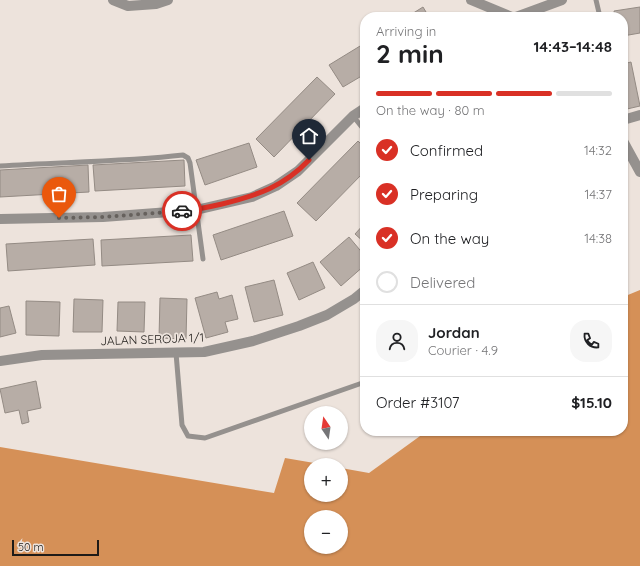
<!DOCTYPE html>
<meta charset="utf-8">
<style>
body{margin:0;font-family:Quicksand,sans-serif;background:#f6f6f6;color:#202124;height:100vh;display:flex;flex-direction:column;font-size:15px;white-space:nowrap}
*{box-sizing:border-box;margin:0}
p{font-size:13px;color:#757577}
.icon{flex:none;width:22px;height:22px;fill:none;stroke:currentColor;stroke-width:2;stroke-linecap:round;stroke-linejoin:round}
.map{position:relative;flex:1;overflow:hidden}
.sheet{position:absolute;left:360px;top:12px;width:268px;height:424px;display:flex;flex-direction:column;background:#fff;border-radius:16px;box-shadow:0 1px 3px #0004}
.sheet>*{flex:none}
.needle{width:26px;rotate:347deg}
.tools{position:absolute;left:304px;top:406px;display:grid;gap:8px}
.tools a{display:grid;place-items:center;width:44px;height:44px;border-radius:50%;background:#fff;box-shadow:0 1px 3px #0004;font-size:20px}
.scale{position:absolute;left:12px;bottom:10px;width:87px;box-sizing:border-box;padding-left:4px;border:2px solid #1e1b18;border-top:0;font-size:11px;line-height:14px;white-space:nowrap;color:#1e1b18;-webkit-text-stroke:3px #ede3dc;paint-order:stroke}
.pin{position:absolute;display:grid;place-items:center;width:34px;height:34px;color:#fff;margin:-41px -17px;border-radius:50% 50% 50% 0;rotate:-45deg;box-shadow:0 0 4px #0007}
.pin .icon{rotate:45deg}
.courier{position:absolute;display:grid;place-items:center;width:40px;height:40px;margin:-20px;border:3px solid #d93025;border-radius:50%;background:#fff;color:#222;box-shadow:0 1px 5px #0007}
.headline em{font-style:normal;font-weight:800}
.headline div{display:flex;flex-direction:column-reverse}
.headline{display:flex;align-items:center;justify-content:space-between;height:68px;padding:0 16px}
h1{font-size:26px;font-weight:800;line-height:30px}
.bar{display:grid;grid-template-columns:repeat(4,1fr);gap:6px 4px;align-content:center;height:48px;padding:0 16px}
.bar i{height:5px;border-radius:3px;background:#e0e0e0}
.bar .current{background:#d93025}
.bar p{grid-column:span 4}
.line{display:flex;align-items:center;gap:10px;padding:0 16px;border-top:1px solid #e0e0e0}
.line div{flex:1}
.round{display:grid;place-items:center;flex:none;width:42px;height:42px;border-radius:16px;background:#f6f6f6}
ol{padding:0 16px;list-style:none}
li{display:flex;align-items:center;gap:12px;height:44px}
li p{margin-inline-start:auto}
li .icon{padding:4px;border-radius:50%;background:#d93025;color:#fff;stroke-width:4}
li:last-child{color:#757577}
li i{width:22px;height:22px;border:2px solid #e0e0e0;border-radius:50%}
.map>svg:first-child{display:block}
.forest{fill:#d59057;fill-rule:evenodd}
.building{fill:#b7ada6;stroke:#948b84}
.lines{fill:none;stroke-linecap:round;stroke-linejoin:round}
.service{stroke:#95918e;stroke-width:5}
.minor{stroke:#95918e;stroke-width:10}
.done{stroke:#66615d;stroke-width:4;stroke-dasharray:0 7.2}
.route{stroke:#d93025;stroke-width:5}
.labels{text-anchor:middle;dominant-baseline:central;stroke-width:3.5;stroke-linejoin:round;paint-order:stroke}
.street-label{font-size:12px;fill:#1e1b18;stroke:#ede3dc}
</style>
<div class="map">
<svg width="640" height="566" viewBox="0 0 640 566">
<rect width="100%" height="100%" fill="#ede3dc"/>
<path class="forest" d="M640 290V566H0V447L274 493 285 458 326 465H311V495H341V468L369 473 427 431H623V297ZM311 517H341V547H311Z"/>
<g class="building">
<path d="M423 7 429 17H407Z"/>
<path d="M640 7V33L623 36V17H615L614 11Z"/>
<path d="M365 43V74L343 87 329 65Z"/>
<path d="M631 62 640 106 627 109 625 98H623V64Z"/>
<path d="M317 77 335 94 274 157 256 139Z"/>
<path d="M358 141 365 148V171L316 221 297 203Z"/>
<path d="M249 143 257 167 205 185 196 160Z"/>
<path d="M184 160 185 186 95 191 93 165Z"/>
<path d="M88 165 89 192 0 197V170Z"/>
<path d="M284 211 293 236 221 260 213 235Z"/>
<path d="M365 223V243L355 234Z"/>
<path d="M191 235 193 261 102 266 101 240Z"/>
<path d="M349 237 365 256V265L341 286 320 262Z"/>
<path d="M93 239 95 265 8 271 6 244Z"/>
<path d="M313 262 325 288 299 300 287 273Z"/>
<path d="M274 280 283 315 254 322 245 287Z"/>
<path d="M217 292 219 299 232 295 238 319 225 322 228 332 206 338 195 298Z"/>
<path d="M160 298 187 299 186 339 159 338Z"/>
<path d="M74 299 103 300 102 332H73Z"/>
<path d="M26 301 60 302 59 336 26 335Z"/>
<path d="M118 302H145L144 332 117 331Z"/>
<path d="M9 306 16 333 0 337V308Z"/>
<path d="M36 381 41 408 27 411 29 422 22 424 19 410 5 413 0 389Z"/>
</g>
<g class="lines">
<g class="service">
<path d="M596 0 600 17"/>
<path d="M353 116 365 131"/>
<path d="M0 166C61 162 122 162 183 155L188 158 190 163 203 259"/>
<path d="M176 353 182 425 188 436 205 438 365 382"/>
</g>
<g class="minor">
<path d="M113 0 128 6 156 4 168 0"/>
<path d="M471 0 512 17"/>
<path d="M516 17 562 0"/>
<path d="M623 120 640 115"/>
<path d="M623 141 640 172"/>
<path d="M0 219 103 217 196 210 252 197 276 186 298 171 353 116 365 108"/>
<path d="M0 361 42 355 204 352 253 341 299 326 327 315 354 299 365 290"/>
</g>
</g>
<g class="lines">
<path class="done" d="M59 218 103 217 182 211"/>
<path class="route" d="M182 211C196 210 209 207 222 204 258 195 283 187 309 160"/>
</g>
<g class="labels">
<g class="street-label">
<text transform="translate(152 339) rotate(-2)">JALAN SEROJA 1/1</text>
</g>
</g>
</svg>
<div class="tools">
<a><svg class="needle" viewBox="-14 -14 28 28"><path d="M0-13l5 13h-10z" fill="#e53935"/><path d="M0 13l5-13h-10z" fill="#757577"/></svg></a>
<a>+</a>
<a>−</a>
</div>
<div class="scale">50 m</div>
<div class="pin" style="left:59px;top:218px;background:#ea580c"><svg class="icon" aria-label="bag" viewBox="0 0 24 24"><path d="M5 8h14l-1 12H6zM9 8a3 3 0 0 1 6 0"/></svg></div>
<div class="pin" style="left:309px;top:160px;background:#1f2937"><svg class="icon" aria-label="home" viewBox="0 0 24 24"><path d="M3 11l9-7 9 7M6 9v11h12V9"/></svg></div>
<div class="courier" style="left:182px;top:211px"><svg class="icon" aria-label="car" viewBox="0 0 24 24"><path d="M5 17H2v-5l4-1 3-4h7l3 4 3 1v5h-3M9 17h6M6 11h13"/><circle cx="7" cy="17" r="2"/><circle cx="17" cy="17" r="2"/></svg></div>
<section class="sheet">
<div class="headline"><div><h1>2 min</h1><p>Arriving in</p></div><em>14:43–14:48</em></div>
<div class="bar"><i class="current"></i><i class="current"></i><i class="current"></i><i></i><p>On the way · 80 m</p></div>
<ol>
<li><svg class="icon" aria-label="check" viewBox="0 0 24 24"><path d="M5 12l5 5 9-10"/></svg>Confirmed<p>14:32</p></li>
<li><svg class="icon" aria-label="check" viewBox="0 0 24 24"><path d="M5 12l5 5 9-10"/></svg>Preparing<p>14:37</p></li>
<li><svg class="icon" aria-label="check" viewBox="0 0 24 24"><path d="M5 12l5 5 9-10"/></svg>On the way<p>14:38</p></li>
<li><i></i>Delivered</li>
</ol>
<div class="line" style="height:72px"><a class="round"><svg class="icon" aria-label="person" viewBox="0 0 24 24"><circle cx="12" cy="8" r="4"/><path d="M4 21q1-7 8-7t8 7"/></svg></a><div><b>Jordan</b><p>Courier · 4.9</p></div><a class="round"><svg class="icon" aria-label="phone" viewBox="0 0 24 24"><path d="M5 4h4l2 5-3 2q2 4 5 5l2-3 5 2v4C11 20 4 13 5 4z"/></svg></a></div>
<div class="line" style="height:52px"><div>Order #3107</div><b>$15.10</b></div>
</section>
</div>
